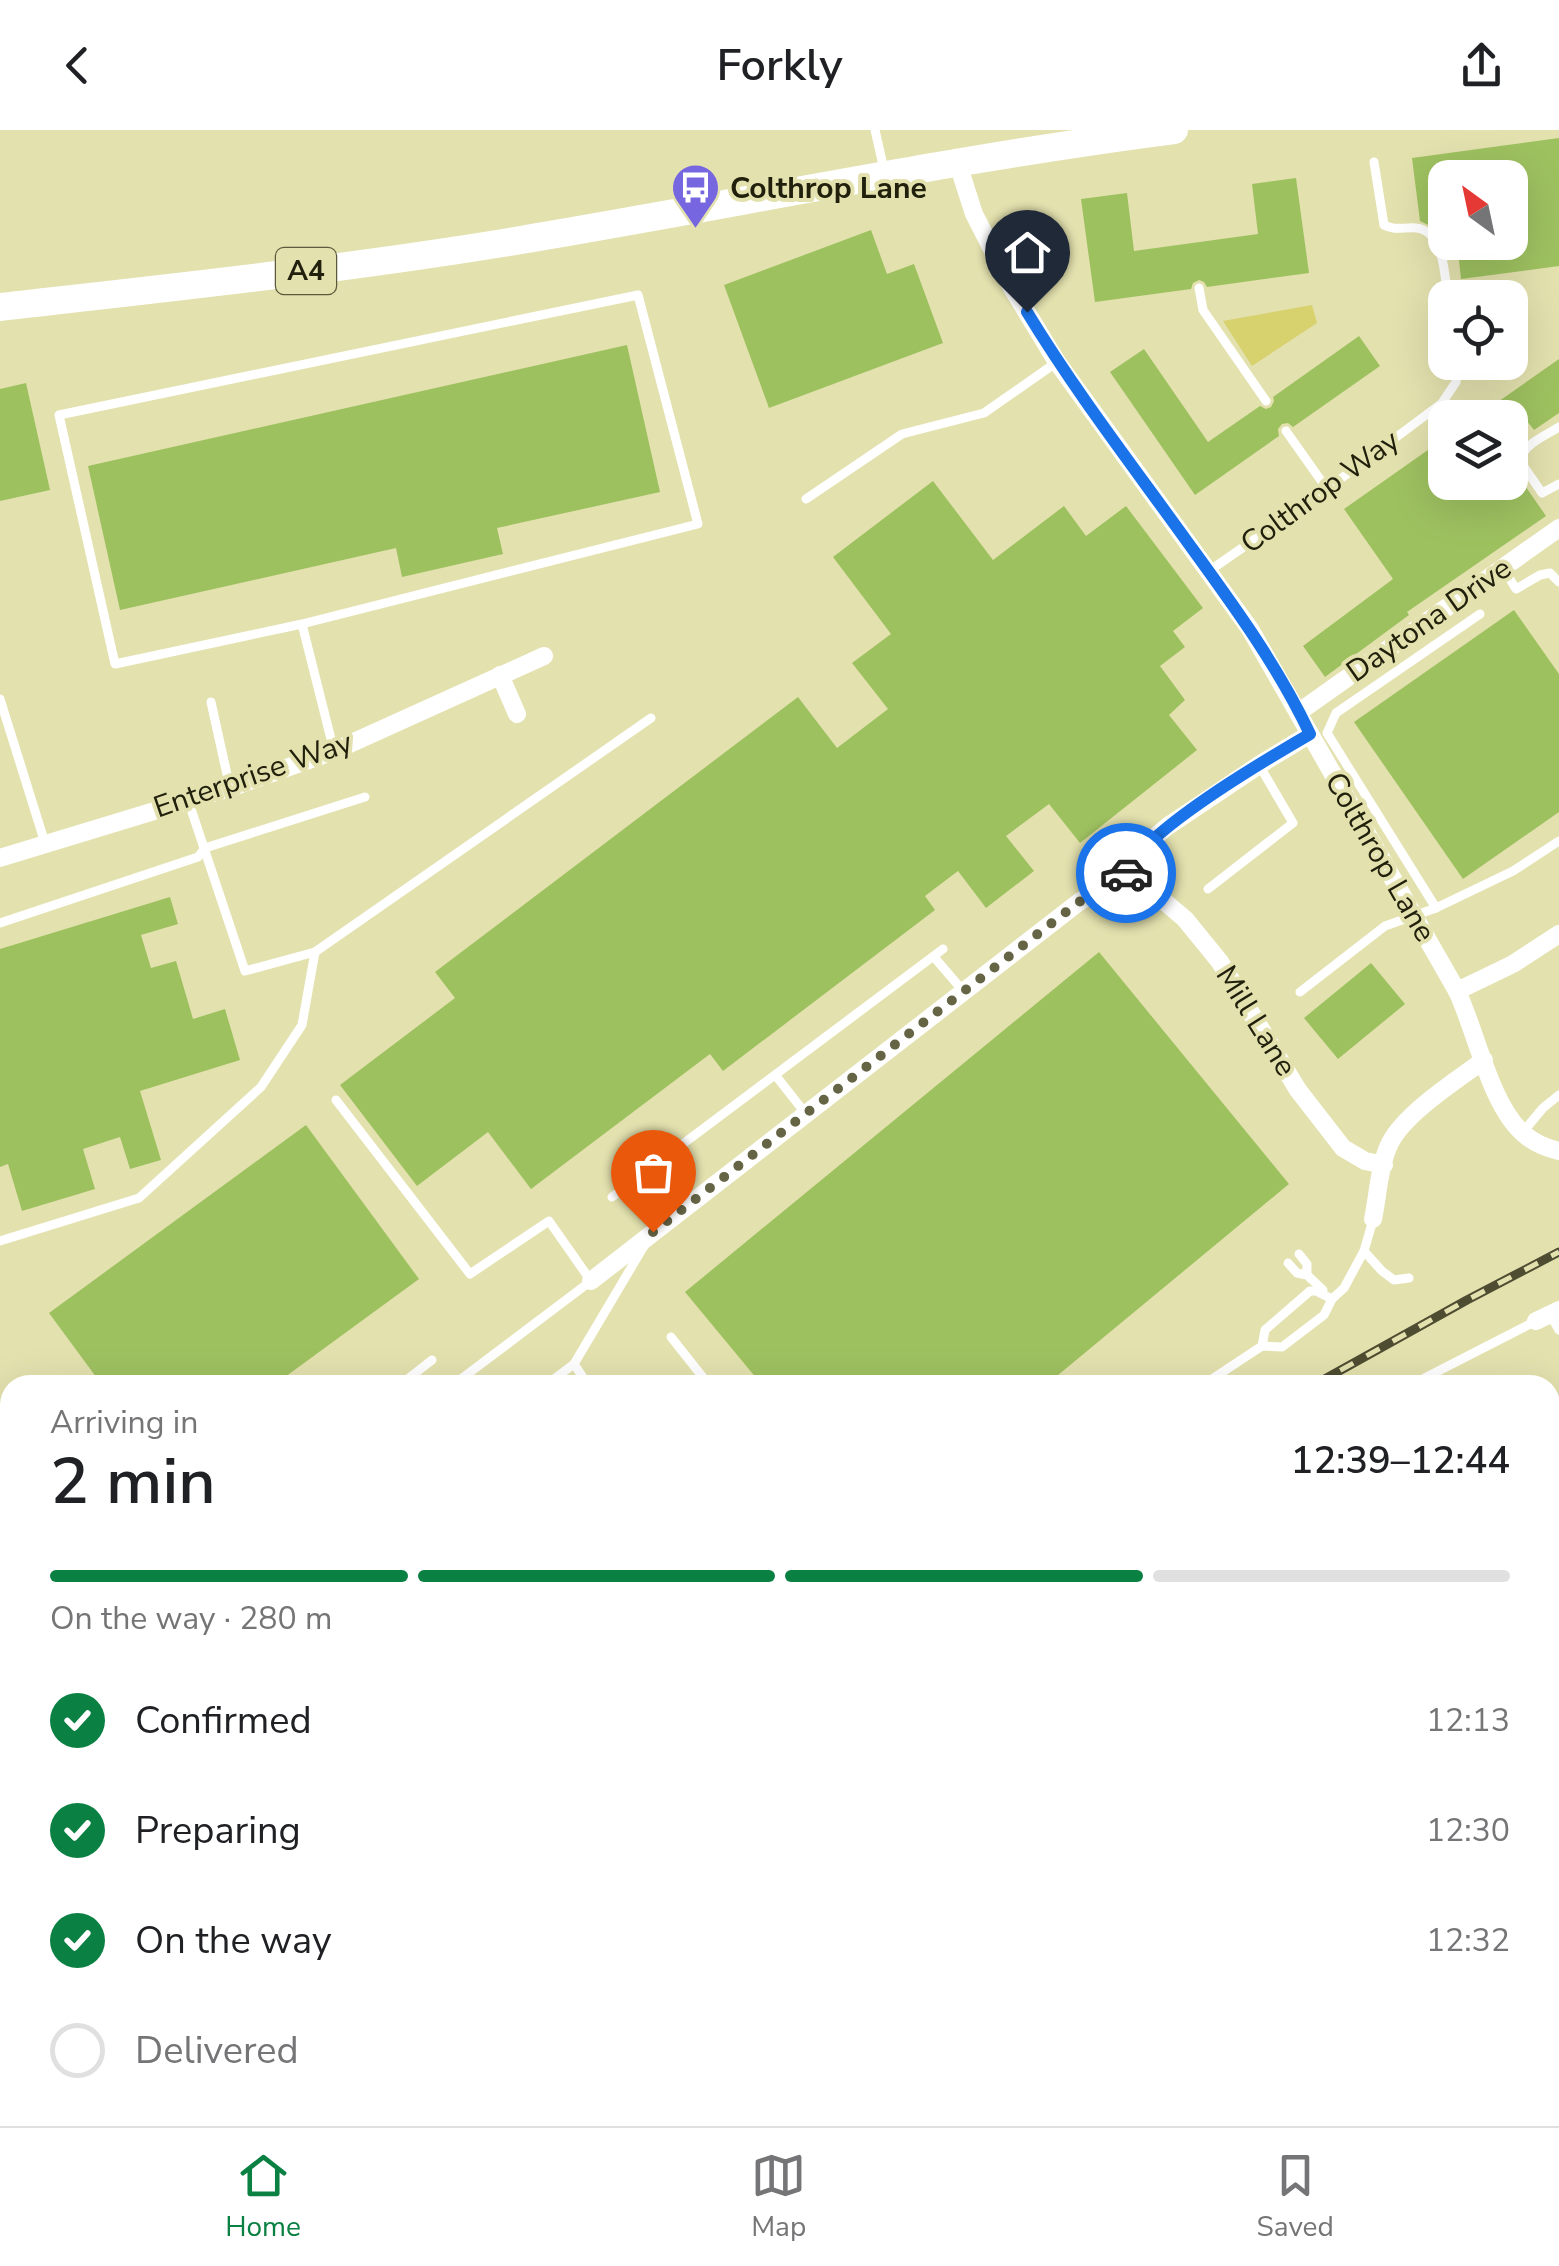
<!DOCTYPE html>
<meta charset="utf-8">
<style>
body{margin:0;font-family:"Nunito Sans",sans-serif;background:#f2f2f2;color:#202124;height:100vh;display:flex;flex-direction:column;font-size:38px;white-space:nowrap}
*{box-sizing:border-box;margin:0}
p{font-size:32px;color:#757577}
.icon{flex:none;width:55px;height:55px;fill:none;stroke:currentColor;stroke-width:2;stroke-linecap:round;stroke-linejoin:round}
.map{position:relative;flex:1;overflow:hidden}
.details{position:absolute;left:0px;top:1245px;width:1560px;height:752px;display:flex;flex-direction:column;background:#fff;border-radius:30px 30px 0 0;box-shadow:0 10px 40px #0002}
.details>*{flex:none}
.needle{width:65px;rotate:327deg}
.tools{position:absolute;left:1428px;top:30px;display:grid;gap:20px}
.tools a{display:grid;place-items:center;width:100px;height:100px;border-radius:20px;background:#fff;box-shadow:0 10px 40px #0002;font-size:50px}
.pin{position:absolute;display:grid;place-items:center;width:85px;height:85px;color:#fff;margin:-102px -42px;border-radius:50% 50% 50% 0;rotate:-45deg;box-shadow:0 0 10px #0007}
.pin .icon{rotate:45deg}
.courier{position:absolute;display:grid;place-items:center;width:100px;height:100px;margin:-50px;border:8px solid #1a73e8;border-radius:50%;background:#fff;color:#222;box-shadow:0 2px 12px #0007}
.head em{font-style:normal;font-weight:600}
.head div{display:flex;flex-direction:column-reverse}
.head{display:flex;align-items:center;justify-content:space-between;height:170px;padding:0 50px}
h1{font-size:65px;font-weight:600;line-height:75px}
.bar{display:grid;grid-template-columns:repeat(4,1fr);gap:15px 10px;align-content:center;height:120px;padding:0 50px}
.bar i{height:12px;border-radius:8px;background:#e0e0e0}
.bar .selected{background:#0b8043}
.bar p{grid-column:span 4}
ol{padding:0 50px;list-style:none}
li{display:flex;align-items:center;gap:30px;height:110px}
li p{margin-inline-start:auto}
li .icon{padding:10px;border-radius:50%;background:#0b8043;color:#fff;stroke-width:4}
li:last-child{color:#757577}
li i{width:55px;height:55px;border:5px solid #e0e0e0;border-radius:50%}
header{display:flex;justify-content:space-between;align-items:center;height:130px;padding:0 50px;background:#fff;font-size:45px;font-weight:600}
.tabs{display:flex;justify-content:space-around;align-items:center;height:140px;border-top:2px solid #e0e0e0;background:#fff;font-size:28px;color:#757577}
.tabs a{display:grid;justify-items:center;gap:5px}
.tabs .selected{color:#0b8043}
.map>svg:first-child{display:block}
.green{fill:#d7d16e}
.water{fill:#817ad2}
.building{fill:#9ec160}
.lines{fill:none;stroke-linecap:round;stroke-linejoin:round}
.lane{stroke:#fff;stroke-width:9}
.street{stroke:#fff;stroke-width:18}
.primary{stroke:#fff;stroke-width:28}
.rail-casing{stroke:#4e4d32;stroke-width:9}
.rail{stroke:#e3e1ae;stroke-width:5;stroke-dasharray:15;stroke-linecap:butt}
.done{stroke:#656445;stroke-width:10;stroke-dasharray:0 18}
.route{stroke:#1a73e8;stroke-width:12}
.labels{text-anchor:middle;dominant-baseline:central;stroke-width:8;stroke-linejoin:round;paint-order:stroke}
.shield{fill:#e3e1ae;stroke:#5b5a3d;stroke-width:2.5}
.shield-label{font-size:28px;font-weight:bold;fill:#21200c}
.poi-label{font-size:30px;font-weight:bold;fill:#21200c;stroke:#e3e1ae;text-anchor:start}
.street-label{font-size:30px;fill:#21200c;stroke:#e3e1ae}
</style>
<header><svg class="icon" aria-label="back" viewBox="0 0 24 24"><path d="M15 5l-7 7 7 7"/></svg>Forkly<svg class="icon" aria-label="share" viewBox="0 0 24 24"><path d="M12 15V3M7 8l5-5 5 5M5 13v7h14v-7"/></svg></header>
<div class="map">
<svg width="1559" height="1996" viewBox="0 0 1559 1996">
<rect width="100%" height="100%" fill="#e3e1ae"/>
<path class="green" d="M1312 175 1317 193 1252 236 1223 191Z"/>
<path class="water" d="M705 1988H779L764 1996H690Z"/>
<g class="building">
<path d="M1559 8V136L1461 149 1457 112H1510V48H1445V103L1420 91 1412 28Z"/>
<path d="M1296 48 1309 143 1207 157 1204 152 1199 150 1193 153 1191 159 1095 172 1081 69 1127 63 1134 121 1258 104 1252 54Z"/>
<path d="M871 100 887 144 914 134 943 213 769 278 724 155Z"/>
<path d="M1359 206 1380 236 1293 297 1288 293 1282 294 1278 299 1279 306 1195 365 1110 242 1144 219 1208 312 1260 276 1266 279 1271 277 1274 271 1273 267Z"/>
<path d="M627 215 660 362 497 398 503 424 402 447 396 418 120 480 88 336Z"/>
<path d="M1559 229V283L1534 300 1523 286 1510 296V288H1475Z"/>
<path d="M26 253 50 360 0 371V259Z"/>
<path d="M1445 308V352H1510V334L1546 386 1407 482 1409 485 1325 547 1303 516 1393 449 1344 379Z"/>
<path d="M933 351 993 430 1064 376 1086 406 1126 376 1203 478 1173 501 1185 517 1160 536 1185 570 1169 585 1197 620 1080 713 1049 674 1006 706 1034 741 986 778 958 741 925 766 935 780 723 941 710 924 531 1059 488 1002 417 1056 340 955 455 868 435 842 798 567 837 618 888 579 852 533 891 504 833 427Z"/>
<path d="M1514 480 1559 544V682L1463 749 1354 592Z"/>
<path d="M170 767 178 794 141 805 151 838 176 831 193 889 225 879 240 930 140 961 161 1030 130 1039 120 1007 83 1019 95 1059 22 1081 8 1034 0 1037V819Z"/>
<path d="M1099 822 1289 1054 1046 1255H762L685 1162Z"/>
<path d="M1371 833 1405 874 1338 929 1304 888Z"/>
<path d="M306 995 419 1149 274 1255H102L49 1183Z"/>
</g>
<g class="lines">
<g class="lane">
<path d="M875 0 885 44"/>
<path d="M1374 32 1384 95C1395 101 1404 97 1416 98 1445 101 1444 145 1448 168"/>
<path d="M1199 158 1203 180 1266 271"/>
<path d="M1559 297C1545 306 1523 314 1520 331L1542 363 1559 354"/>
<path d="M1286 301 1327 359"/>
<path d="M806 369 902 304 984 283 1057 232"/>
<path d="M1503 438 1516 459 1540 445 1550 443 1559 452"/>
<path d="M1209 441 1327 359 1442 273 1456 252 1459 232"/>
<path d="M302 494 698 394 638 165 59 285 115 534 302 494 334 621"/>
<path d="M0 569 45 713"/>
<path d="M211 572 230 658"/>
<path d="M1208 759 1293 693 1259 635"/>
<path d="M1436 778 1327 603 1336 583 1480 484"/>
<path d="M0 793 198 727 205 718 365 667"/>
<path d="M315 822 651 588"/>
<path d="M934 827 964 862"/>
<path d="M1300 862 1385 796 1436 778 1513 741 1559 711"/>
<path d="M776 946 806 984"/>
<path d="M336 970 470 1144 549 1091 591 1151 453 1255"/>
<path d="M1522 1003 1543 978 1559 965"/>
<path d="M612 1067 943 819"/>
<path d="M0 1111 139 1068 261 957 302 895 315 822 245 841 188 670"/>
<path d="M1364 1121 1382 1141 1394 1150 1409 1148"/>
<path d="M1299 1124 1307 1134V1145"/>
<path d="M1288 1133 1297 1143 1307 1145 1323 1160"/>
<path d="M1550 1184 1559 1200"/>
<path d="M671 1207 709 1255"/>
<path d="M1262 1216 1265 1200 1310 1161H1316L1332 1169"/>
<path d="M400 1255 432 1230"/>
<path d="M546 1255 574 1234"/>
<path d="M588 1255 574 1234 644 1116"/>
<path d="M1203 1255 1262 1216 1282 1217 1324 1185 1332 1169 1344 1158 1364 1121 1373 1090"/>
<path d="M1411 1255 1536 1191"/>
<path d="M0 1480 10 1473"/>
<path d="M0 1668 10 1660"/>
<path d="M206 1996 217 1988"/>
<path d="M628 1996 640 1988"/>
</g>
<g class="street">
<path d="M958 34 974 84 1012 158 1057 232 1250 499 1457 861"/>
<path d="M500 545 517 584"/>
<path d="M1299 582 1559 398"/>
<path d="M0 728 230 658 334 621 544 526"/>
<path d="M1122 752 1130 734 1142 718 1168 696 1259 635 1310 604"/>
<path d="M1559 804 1513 834 1457 861C1476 901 1491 977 1524 1004 1534 1013 1546 1018 1559 1021"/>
<path d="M1373 1089C1378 1066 1379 1035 1390 1013 1405 983 1457 950 1484 930"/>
<path d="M591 1151 1079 772 1110 753 1122 752 1152 763 1165 772 1185 789 1220 832 1298 960 1343 1018 1365 1031 1384 1035"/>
<path d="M1536 1191 1559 1180"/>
<path d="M0 1565 10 1558"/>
<path d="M382 1996 391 1988"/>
</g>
<path class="primary" d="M0 177C168 158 336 140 503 113 727 76 949 29 1174 0"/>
<defs>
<g id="rail">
<path d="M1314 1255 1467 1170 1559 1122"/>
<path d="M342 1996 350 1988"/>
</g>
</defs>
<use href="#rail" class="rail-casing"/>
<use href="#rail" class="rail"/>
</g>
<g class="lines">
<path class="done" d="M653 1102 1079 772 1110 753 1122 752 1126 743"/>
<path class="route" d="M1027 182C1075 261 1132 335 1186 410 1231 472 1277 534 1310 604 1267 629 1143 701 1126 743"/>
</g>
<defs>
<symbol id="bus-pin" viewBox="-11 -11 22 30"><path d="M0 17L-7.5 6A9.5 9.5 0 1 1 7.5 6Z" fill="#7666e0" stroke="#e3e1ae"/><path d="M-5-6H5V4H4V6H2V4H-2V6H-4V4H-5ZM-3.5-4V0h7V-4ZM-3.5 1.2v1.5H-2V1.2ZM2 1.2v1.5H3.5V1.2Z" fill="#fff"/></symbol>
</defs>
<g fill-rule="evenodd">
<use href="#bus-pin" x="668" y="30" width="55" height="75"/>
</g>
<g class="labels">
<rect class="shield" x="276" y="118" width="60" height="46" rx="8"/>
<g class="shield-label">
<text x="306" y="141">A4</text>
</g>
<g class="poi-label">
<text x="730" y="58">Colthrop Lane</text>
</g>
<g class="street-label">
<text transform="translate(1320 362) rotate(-36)">Colthrop Way</text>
<text transform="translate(1429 490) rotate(-35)">Daytona Drive</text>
<text transform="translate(253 645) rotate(-19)">Enterprise Way</text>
<text transform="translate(1380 727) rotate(60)">Colthrop Lane</text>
<text transform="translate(1256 891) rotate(58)">Mill Lane</text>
</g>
</g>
</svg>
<div class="tools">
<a><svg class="needle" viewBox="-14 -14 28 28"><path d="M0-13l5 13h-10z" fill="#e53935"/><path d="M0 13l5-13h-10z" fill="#757577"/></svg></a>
<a><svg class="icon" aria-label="locate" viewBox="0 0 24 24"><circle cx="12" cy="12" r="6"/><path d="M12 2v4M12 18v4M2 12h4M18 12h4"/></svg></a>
<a><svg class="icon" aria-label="layers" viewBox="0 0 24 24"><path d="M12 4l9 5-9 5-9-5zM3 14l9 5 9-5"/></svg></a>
</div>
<div class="pin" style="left:653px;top:1102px;background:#ea580c"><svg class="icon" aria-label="bag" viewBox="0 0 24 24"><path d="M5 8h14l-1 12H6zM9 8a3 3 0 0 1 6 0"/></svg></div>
<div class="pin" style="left:1027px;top:182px;background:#1f2937"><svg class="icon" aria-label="home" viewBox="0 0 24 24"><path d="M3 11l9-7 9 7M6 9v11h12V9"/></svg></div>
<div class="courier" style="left:1126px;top:743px"><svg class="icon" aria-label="car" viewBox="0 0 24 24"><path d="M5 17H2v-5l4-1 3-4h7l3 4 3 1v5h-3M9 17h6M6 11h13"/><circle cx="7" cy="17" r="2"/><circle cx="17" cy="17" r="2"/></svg></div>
<section class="details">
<div class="head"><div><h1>2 min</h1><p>Arriving in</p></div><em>12:39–12:44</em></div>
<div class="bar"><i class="selected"></i><i class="selected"></i><i class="selected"></i><i></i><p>On the way · 280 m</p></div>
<ol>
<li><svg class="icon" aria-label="check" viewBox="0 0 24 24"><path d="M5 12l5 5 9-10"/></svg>Confirmed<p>12:13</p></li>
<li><svg class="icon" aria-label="check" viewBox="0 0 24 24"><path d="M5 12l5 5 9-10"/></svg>Preparing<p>12:30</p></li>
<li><svg class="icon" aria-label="check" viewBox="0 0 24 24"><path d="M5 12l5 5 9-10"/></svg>On the way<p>12:32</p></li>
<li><i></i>Delivered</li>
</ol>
</section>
</div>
<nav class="tabs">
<a class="selected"><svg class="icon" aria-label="home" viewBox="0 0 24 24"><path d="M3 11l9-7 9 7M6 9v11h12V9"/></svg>Home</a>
<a><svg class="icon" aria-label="map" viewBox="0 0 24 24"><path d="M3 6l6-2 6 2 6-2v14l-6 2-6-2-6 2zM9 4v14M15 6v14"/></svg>Map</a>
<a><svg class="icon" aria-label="saved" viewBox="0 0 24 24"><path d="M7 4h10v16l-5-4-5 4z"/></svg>Saved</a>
</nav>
